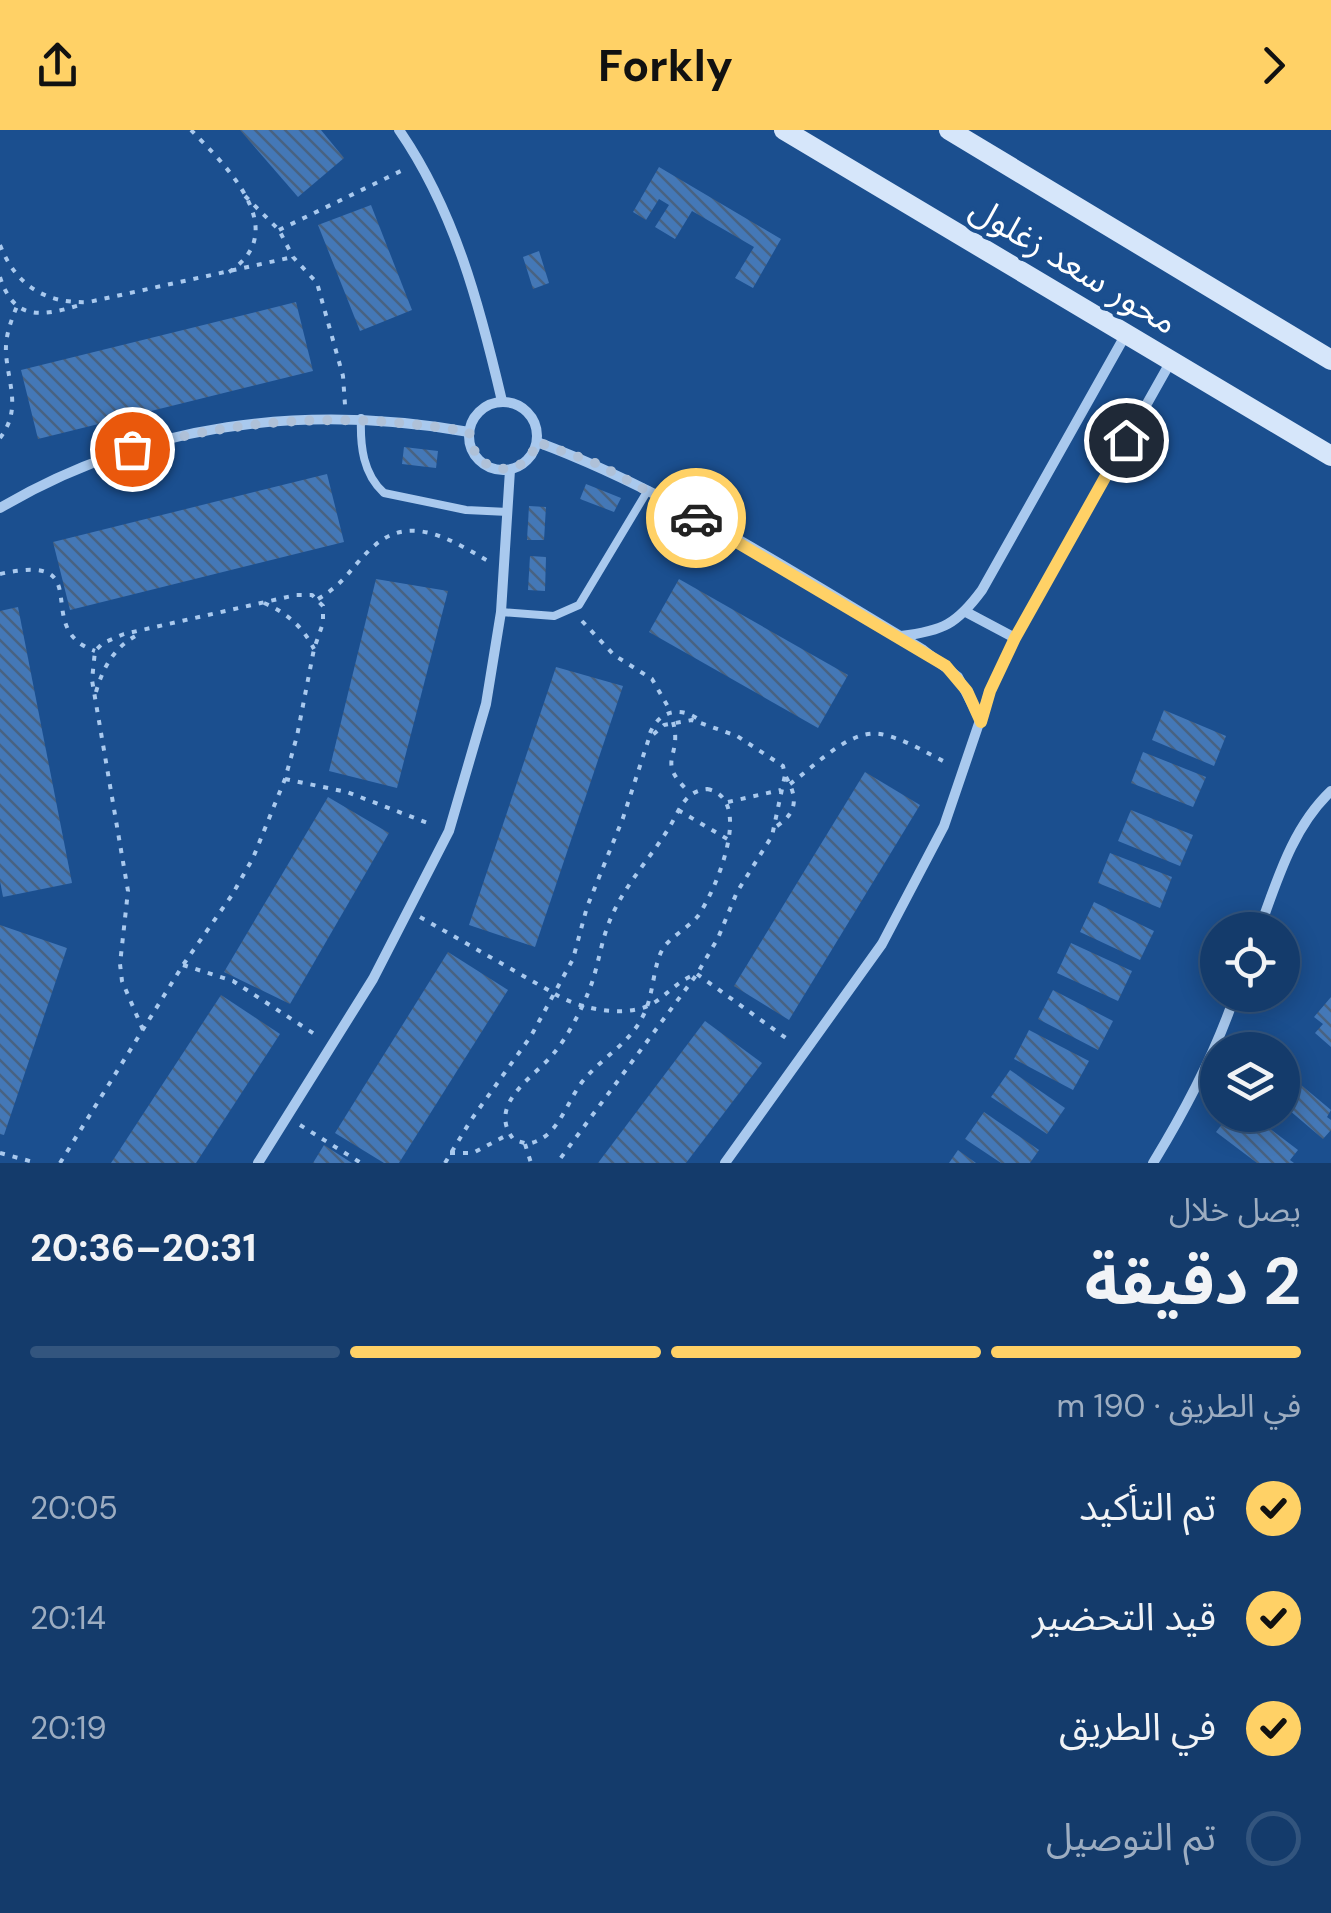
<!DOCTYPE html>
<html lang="ar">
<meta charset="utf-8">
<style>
body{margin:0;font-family:"DM Sans","Noto Sans Arabic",sans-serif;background:#214673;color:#f1f3f6;direction:rtl;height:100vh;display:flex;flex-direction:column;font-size:38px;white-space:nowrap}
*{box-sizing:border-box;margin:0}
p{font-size:32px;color:#9dadc1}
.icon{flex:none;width:55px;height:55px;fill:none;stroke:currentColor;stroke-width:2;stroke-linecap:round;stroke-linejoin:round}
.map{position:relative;height:1033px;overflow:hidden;direction:ltr}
.details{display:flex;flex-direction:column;background:#143b6b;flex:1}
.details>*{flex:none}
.fabs{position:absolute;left:1200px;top:782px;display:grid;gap:20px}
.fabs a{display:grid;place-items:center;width:100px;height:100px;border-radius:50%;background:#143b6b;box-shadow:0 5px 25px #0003,0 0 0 2px #33557e;font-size:50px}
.pin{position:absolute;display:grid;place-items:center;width:85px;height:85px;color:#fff;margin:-42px;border:5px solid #fff;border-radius:50%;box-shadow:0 2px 10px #0007}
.courier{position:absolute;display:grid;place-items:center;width:100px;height:100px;margin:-50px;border:8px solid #ffd166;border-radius:50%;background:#fff;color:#222;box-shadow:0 2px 12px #0007}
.overview em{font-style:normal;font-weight:700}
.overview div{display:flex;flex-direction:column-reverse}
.overview{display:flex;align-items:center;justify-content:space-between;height:170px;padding:0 30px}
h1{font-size:65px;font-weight:700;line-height:75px}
.bar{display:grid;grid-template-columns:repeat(4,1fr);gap:15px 10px;align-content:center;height:120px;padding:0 30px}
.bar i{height:12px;border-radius:8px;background:#33557e}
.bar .on{background:#ffd166}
.bar p{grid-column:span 4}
ol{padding:0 30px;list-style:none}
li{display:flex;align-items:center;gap:30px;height:110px}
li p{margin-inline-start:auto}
li .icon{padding:10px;border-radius:50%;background:#ffd166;color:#111;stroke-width:4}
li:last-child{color:#9dadc1}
li i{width:55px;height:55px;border:5px solid #33557e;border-radius:50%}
header{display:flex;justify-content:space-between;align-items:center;height:130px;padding:0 30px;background:#ffd166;color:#111;font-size:45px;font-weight:700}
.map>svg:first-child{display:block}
.building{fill:url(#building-back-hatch)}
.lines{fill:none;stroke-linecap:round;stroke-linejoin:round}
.path{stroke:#a9c9ee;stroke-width:4;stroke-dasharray:5 8;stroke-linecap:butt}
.lane{stroke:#a9c9ee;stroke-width:8}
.street{stroke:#a9c9ee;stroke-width:10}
.secondary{stroke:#d6e6fa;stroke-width:20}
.path-bridge{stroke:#a9c9ee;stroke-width:4;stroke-dasharray:5 8;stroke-linecap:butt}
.done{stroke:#afc1d8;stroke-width:10;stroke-dasharray:0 18}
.route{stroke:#ffd166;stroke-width:12}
.labels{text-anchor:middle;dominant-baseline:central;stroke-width:8;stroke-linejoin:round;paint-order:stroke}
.street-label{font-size:35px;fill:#fff;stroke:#1b4f8f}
</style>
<header><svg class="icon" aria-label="forward" viewBox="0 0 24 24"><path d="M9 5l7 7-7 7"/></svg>Forkly<svg class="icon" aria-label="share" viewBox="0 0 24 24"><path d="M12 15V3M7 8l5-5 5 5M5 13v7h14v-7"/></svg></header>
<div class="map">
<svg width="1331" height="1033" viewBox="0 0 1331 1033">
<defs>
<pattern id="building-back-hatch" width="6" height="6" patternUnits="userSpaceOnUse" patternTransform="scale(2.5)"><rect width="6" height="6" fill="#4478b7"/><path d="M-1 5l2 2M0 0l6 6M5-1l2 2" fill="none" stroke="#486282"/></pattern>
</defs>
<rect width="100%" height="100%" fill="#1b4f8f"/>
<g class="building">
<path d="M240 0H321L344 28 298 67Z"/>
<path d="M659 37 781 109 753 158 735 148 754 117 692 81 675 109 655 97 669 75 659 69 646 90 633 82Z"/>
<path d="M371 75 412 180 360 201 318 95Z"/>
<path d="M539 121 549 153 533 159 523 127Z"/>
<path d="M296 172 313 241 38 309 21 240Z"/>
<path d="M404 317 438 321 436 338 402 334Z"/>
<path d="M327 344 344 412 70 480 53 412Z"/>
<path d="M586 354 621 368 614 382 580 369Z"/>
<path d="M529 376 546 377 544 410H527Z"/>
<path d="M530 426 546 427 545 461 528 460Z"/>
<path d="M376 449 448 461 397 658 329 641Z"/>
<path d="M679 449 848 545 818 598 649 502Z"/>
<path d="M18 477 72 753 3 767 0 751V481Z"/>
<path d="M556 537 623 556 535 817 469 795Z"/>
<path d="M1164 580 1226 606 1214 636 1152 610Z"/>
<path d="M1143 622 1206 647 1193 677 1131 653Z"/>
<path d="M865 642 920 675 789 890 734 856Z"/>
<path d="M328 667 389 703 290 874 224 842Z"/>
<path d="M1131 680 1193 705 1180 736 1118 711Z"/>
<path d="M1110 723 1172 747 1160 778 1098 753Z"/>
<path d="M1094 772 1154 801 1140 830 1080 802Z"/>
<path d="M0 795 67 818 4 1005 0 1004Z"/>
<path d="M1071 813 1132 841 1118 871 1057 843Z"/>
<path d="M448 822 508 860 399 1033H384L335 1003Z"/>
<path d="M1053 860 1113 891 1098 920 1038 889Z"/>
<path d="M221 865 280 904 196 1033H111Z"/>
<path d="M1331 867V917L1315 903 1323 894 1314 887Z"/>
<path d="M705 891 762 933 686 1033H598Z"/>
<path d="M1029 900 1089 931 1073 960 1014 929Z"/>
<path d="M1282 939 1331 980 1327 987 1331 990V1000L1323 1009 1282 974Z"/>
<path d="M1010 940 1065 978 1047 1004 991 967Z"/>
<path d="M984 982 1039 1020 1030 1033H1001L965 1009Z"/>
<path d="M1229 985H1252L1298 1020 1290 1030 1294 1033H1257L1216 1002Z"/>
<path d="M324 1015 352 1033H313Z"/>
<path d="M958 1020 976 1033H949Z"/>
</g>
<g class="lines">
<g class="path">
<path d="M191 0C226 36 293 100 229 142"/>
<path d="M245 66 279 100 293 127 317 153 343 246 345 275"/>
<path d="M279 100 405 39"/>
<path d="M0 115C16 156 46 174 89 172L293 127"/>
<path d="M0 147C14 192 43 186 80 175"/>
<path d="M0 308C22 279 8 254 6 223 5 206 11 191 17 176"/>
<path d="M0 444C101 421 29 498 95 521"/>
<path d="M318 469C348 451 351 436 374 416 411 383 453 411 488 431"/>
<path d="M264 473C287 483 303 497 314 519"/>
<path d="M582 491 614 525 652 549 671 582"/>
<path d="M96 562C103 537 115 516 139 504"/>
<path d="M673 592C683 629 654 629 690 663"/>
<path d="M650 603C659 581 679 576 698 589"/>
<path d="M285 649 347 662 433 695"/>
<path d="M790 654C814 637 849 599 880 604 903 608 927 623 947 633"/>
<path d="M707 659C755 668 716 760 698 786 688 798 673 805 664 817 653 833 654 864 644 884 630 914 602 927 582 952 570 968 563 990 548 1004 542 1009 536 1012 528 1014L514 1010C485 974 536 946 554 923 566 909 581 881 588 863 598 840 600 814 610 790 624 756 648 731 667 701 679 683 683 661 707 659Z"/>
<path d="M728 672 781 660"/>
<path d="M678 680 729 710"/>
<path d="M777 696C799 681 797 666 785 645"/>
<path d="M420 787 555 864"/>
<path d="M183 835 233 851 319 907"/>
<path d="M697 844 790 911"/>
<path d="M300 995 361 1033"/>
<path d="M525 1014 531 1033"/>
<path d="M0 1023 37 1033"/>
<path d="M450 1023H473L509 1004"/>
<path d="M60 1033 183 835 232 765 253 728 285 649 297 606 314 519 323 493V476L312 465H296L124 504 103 513 95 521 92 550 128 761 120 834 122 851 143 900"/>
<path d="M445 1033 471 990 531 906 573 829 587 777 623 688 649 608 664 595 692 590 737 606 783 636 785 645 772 706 737 762 718 808 697 844 557 1033"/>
</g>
<g class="lane">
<path d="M361 288C360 316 363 344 384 363L466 380 508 382"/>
<path d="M501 482 554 486 579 475 648 360"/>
</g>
<g class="street">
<path d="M399 0C455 81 480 177 502 271"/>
<circle cx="503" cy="306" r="34"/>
<path d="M537 312C670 361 800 447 922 519L958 547 981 591"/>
<path d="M0 378C145 293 305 273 469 302"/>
<path d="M966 482 1015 508"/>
<path d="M901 506C943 501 957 494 982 460L1126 204"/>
<path d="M1259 800C1277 751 1292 698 1331 661"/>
<path d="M258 1033 373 849 449 701 486 574 501 482 510 340"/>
<path d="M725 1033 882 814 944 696 990 561 1015 508 1171 231"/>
<path d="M1153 1033C1186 979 1215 924 1235 865"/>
</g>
<g class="secondary">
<path d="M784 0 1331 326"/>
<path d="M949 0 1331 230"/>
</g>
<path class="path-bridge" d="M555 864C580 879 623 888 650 875 667 866 677 850 697 844"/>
</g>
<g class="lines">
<path class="done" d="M132 319C245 287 354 282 469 302L476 326C498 347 527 342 537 312L598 334 696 388"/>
<path class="route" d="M696 388 946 536 967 561 981 592 990 561 1015 508 1126 310"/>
</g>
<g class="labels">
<g class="street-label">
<text transform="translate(1074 135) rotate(31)">محور سعد زغلول</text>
</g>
</g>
</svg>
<div class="fabs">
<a><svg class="icon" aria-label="locate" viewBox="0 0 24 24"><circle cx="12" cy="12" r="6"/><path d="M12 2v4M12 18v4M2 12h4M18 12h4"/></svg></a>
<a><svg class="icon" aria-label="layers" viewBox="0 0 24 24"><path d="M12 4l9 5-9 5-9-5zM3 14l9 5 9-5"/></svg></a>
</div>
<div class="pin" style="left:132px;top:319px;background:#ea580c"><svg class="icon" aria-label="bag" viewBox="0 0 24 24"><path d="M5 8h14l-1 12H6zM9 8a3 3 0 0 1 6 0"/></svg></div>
<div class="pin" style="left:1126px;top:310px;background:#1f2937"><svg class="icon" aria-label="home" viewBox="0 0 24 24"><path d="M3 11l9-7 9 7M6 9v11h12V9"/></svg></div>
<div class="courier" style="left:696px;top:388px"><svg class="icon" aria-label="car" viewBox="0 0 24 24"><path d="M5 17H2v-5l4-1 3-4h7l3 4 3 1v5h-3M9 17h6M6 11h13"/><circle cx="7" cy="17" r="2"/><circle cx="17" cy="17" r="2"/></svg></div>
</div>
<section class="details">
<div class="overview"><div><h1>2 دقيقة</h1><p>يصل خلال</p></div><em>20:31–20:36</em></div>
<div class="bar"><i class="on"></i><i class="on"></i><i class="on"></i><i></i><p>في الطريق · 190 m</p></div>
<ol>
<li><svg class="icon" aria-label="check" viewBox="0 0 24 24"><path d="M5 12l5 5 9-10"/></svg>تم التأكيد<p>20:05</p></li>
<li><svg class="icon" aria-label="check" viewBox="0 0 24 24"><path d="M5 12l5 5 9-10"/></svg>قيد التحضير<p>20:14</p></li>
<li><svg class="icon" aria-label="check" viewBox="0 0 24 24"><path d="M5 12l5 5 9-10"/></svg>في الطريق<p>20:19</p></li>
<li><i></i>تم التوصيل</li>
</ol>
</section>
